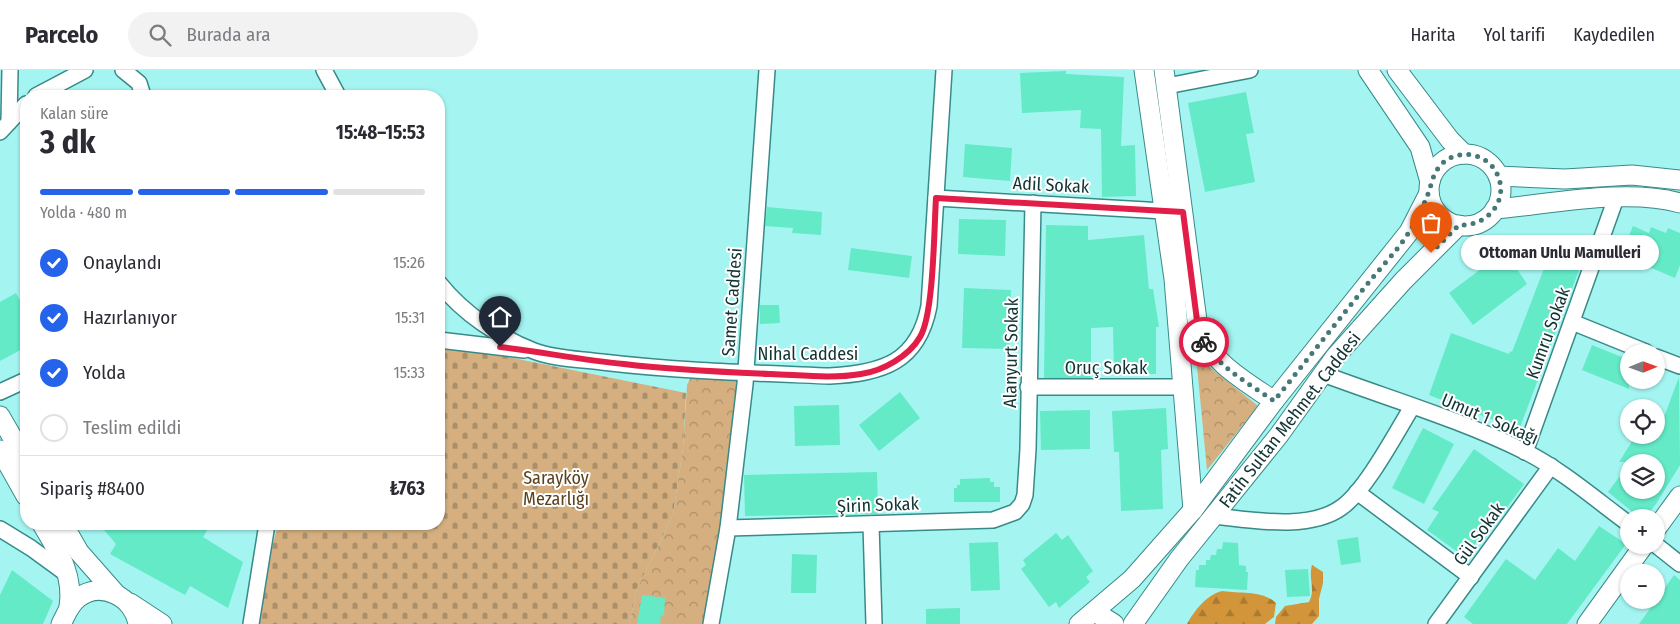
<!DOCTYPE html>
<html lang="tr">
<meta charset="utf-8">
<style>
body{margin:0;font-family:"Fira Sans Condensed",sans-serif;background:#f2f2f3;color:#2b2b33;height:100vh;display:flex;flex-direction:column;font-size:19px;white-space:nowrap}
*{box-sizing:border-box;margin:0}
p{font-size:16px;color:#7c7c81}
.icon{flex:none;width:28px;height:28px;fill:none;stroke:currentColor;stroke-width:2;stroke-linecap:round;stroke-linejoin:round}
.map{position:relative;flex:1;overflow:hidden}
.panel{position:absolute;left:20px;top:20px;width:425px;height:440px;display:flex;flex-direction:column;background:#fff;border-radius:20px;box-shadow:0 1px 4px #0004}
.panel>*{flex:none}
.needle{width:32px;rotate:89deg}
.tools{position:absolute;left:1620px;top:274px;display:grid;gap:10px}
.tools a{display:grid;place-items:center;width:45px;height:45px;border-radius:50%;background:#fff;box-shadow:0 1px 4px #0004;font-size:25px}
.pin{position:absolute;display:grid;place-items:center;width:42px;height:42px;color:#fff;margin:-51px -21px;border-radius:50% 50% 50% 0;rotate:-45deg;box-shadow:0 0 5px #0007}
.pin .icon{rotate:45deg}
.courier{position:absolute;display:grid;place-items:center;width:50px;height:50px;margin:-25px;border:4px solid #e11d48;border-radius:50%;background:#fff;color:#222;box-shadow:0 1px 6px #0007}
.bubble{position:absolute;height:35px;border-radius:18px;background:#fff;box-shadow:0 1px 4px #0004;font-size:16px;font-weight:700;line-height:35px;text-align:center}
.summary em{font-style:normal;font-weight:700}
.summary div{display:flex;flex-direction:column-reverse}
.summary{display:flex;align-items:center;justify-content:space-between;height:85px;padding:0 20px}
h1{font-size:32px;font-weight:700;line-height:38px}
.bar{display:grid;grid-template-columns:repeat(4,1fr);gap:8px 5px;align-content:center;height:60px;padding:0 20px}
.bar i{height:6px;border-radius:4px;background:#e1e1e2}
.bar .selected{background:#2563eb}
.bar p{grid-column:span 4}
.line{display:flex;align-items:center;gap:12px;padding:0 20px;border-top:1px solid #e1e1e2}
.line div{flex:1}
ol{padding:0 20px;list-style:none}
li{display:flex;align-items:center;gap:15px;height:55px}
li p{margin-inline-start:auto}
li .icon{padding:5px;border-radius:50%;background:#2563eb;color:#fff;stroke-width:4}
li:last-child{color:#7c7c81}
li i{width:28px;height:28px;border:2px solid #e1e1e2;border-radius:50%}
header{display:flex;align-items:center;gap:30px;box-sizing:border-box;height:70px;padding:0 25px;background:#fff;border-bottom:1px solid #e1e1e2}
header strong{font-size:24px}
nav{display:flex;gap:28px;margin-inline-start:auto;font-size:18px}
.search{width:350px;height:45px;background:#f2f2f3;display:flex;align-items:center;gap:12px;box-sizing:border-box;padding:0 18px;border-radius:28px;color:#7c7c81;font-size:19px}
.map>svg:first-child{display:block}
.forest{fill:url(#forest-firs)}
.cemetery{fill:url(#cemetery-stones)}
.park{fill:url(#park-crowns)}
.building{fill:#64eac7}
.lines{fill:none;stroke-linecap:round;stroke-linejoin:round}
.minor-casing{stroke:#388a88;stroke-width:18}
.tertiary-casing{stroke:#388a88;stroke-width:21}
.minor{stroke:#fff;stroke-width:15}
.tertiary{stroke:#fff;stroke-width:19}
.done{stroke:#457876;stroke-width:5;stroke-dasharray:0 9}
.route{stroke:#e11d48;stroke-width:6}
.labels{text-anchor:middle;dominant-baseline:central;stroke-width:4;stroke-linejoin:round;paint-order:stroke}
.street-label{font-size:18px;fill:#123433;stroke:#fff}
.park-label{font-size:18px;fill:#5b411c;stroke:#fff}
</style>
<header>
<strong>Parcelo</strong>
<div class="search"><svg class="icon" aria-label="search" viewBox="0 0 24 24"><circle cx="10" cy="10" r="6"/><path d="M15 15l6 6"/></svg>Burada ara</div>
<nav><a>Harita</a><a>Yol tarifi</a><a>Kaydedilen</a></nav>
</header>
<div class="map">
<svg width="1680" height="554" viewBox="0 0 1680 554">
<defs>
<pattern id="forest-firs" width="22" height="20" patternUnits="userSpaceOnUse" patternTransform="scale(1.25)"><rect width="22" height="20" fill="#d3953a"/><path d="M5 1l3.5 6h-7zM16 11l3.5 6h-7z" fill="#aa7a31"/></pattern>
<pattern id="cemetery-stones" width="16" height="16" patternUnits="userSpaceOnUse" patternTransform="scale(1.25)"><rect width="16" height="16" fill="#d5af7f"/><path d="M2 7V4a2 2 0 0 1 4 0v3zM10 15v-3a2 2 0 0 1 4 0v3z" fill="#ab8f69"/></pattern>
<pattern id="park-crowns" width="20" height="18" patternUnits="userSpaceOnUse" patternTransform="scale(1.25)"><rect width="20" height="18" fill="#d5af7f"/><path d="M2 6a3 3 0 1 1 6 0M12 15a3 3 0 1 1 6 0" fill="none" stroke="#ab8f69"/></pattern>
</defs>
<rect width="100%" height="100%" fill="#a4f5f2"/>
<g class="forest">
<path d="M1312 495 1323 502V513L1319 529V546L1312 554H1275L1276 547 1285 536 1309 532C1316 520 1308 508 1312 495Z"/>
<path d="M1223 521C1241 524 1262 520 1276 533L1274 547 1265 554H1187C1194 541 1208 523 1223 521Z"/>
</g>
<path class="cemetery" d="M439 273 686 323 683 378 673 445 637 519 629 554H253L278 454H439Z"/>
<g class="park">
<path d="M1196 286 1258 336 1207 400Z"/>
<path d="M691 307 740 311 706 554H629L637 519 673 445 683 378 687 315Z"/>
</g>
<g class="building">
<path d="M1066 1V4L1124 7 1121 76 1135 75 1136 126 1102 127 1101 59 1080 58 1081 40 1022 43 1020 3Z"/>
<path d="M1246 22 1254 63 1246 64 1255 112 1205 122 1188 33Z"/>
<path d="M965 74 1012 78 1010 111 963 107Z"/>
<path d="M767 137 822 142 821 165 792 163 793 158 765 156Z"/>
<path d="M959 149 1006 150 1005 186 958 184Z"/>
<path d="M1046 155 1088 156V170L1144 165 1149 219H1153L1159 257H1156V304H1114L1113 257 1091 258V308H1044Z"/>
<path d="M1633 156 1649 163 1651 157 1666 163 1668 158 1680 163V195L1675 208 1621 185Z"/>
<path d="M1553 165 1587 179 1519 360 1429 325 1451 263 1509 284 1510 281 1512 282 1545 196 1541 194Z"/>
<path d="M851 178 912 186 909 208 848 200Z"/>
<path d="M1505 181 1527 214 1473 255 1449 223Z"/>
<path d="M964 218 1011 220 1009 279 962 278Z"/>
<path d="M16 223 26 241V277L0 291V232Z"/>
<path d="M760 235H779L780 253 760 254Z"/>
<path d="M1592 275 1629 290V319L1582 300Z"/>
<path d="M1679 307 1680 395 1656 434 1645 448H1640L1608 422 1629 394V420H1656V392H1619L1636 365H1656V343L1664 347Z"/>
<path d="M900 322 920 348 879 381 859 355Z"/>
<path d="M839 335 840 375 795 376 794 336Z"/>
<path d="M1166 338 1168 379 1161 380 1163 439 1121 441 1119 382H1114L1112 341Z"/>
<path d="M1090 340V379L1041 380 1040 341Z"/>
<path d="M1423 358 1454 374 1424 434 1392 418Z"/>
<path d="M1474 379 1524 414 1496 453 1492 450 1466 488 1427 460 1439 442 1432 439Z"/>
<path d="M877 402 878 444 745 446 744 405Z"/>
<path d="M990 408V412H994V417H1000V432H954V418H957V415H960V409Z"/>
<path d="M99 454H211L203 467 243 492 228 538 190 516 185 525 110 484 116 474Z"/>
<path d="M1599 456 1626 474 1567 554H1473L1464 547 1506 489 1535 510 1558 478 1575 491Z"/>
<path d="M1056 463 1062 470 1068 465 1093 501 1086 507 1090 512 1059 538 1056 532 1049 537 1021 499 1026 495 1023 490Z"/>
<path d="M1358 467 1361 492 1341 495 1337 470Z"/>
<path d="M998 472 1000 520 971 521 969 473Z"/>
<path d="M1223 472 1238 473 1239 495 1246 496V502H1248L1247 520 1195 517 1196 500H1199V495H1206V490H1210L1211 485H1216L1217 479H1222Z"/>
<path d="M792 484 817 485 816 523H791Z"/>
<path d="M1308 499 1310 526 1287 527 1285 500Z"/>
<path d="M12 500 53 531 43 554H0V525Z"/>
<path d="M1674 505 1680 510V554H1639Z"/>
<path d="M642 525 665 528 664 546 661 545 660 554H637Z"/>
<path d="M960 538V554H926V539Z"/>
</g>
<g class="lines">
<defs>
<g id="minor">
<path d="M123 0 139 13 143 26"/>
<path d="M324 0 338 26"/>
<path d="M1167 16 1250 0"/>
<path d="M36 26 85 0"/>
<path d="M9 52 10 0"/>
<path d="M0 62 26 34"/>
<path d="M936 128 1164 141"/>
<path d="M439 213C463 243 498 267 534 281 555 289 580 289 602 292 677 301 754 303 830 306 882 303 918 293 929 236L944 0"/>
<path d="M1572 252 1646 282"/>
<path d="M439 270 524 280"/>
<path d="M1656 287 1680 296"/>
<path d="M1323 304C1390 329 1462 350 1526 382 1563 401 1595 429 1629 454"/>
<path d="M1028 317H1183"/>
<path d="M0 322 26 310"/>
<path d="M1525 382 1616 128"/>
<path d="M1357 422 1471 507"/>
<path d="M1215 446C1252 450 1310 461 1342 437 1366 420 1396 363 1412 337"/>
<path d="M871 454 874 554"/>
<path d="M728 458 993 450 1015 442 1022 434 1025 425 1028 379 1033 133"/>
<path d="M0 459 31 478 68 505"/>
<path d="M1656 475 1680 494"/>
<path d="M251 554 267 454"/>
<path d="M711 554 728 458 745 314 767 0"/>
<path d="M1436 554 1551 396"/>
</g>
<g id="tertiary">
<path d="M1144 0 1174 209 1193 440"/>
<path d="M1164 0 1198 258C1210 292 1245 311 1274 331"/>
<path d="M1368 0 1420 77 1430 112"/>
<path d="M1397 0 1450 70 1464 84"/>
<circle cx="1465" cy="120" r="36"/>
<path d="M1498 106 1565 109 1632 105 1680 110"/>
<path d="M1495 139C1551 134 1627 118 1680 133"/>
<path d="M0 346 26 391"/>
<path d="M0 380 26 426"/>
<path d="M42 454C58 481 74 504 69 537"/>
<path d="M63 454 79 482 116 524"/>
<path d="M1656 459 1680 426"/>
<path d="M130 533 162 554"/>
<path d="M1095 542 1114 554"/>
<path d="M61 554C66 545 69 535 78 528 101 510 134 527 138 554"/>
<path d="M1079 554 1132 509 1193 440 1274 331 1409 162 1429 123"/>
<path d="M1133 554 1179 489 1279 365 1335 287 1403 211 1459 155"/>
<path d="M1587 554 1644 475"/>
</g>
</defs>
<use href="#minor" class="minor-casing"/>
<use href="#tertiary" class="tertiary-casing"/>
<use href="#minor" class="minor"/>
<use href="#tertiary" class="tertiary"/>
</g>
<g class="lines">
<path class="done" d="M1204 272C1219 298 1250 314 1274 331 1306 291 1337 252 1369 212 1382 196 1398 180 1409 162 1416 151 1423 137 1428 124 1431 116 1432 108 1437 100 1451 77 1488 80 1498 106 1509 133 1485 157 1459 155L1431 183"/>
<path class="route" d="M500 277C542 282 582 290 624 294 672 300 722 302 771 304 800 305 832 309 861 304 883 301 909 286 920 267 934 244 934 158 936 128L1183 142 1198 258 1204 272"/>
</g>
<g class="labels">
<g class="street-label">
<text transform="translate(1051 115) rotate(3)">Adil Sokak</text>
<text transform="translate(732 232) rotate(-86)">Samet Caddesi</text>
<text transform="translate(1548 263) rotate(-70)">Kumru Sokak</text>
<text transform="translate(1011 283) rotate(-89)">Alanyurt Sokak</text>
<text x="808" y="284">Nihal Caddesi</text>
<text x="1106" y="298">Oruç Sokak</text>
<text transform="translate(1490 349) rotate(23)">Umut 1 Sokağı</text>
<text transform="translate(1290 350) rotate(-52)">Fatih Sultan Mehmet. Caddesi</text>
<text transform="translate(878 435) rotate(-2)">Şirin Sokak</text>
<text transform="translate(1479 464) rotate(-54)">Gül Sokak</text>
</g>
<g class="park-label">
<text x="556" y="408">Sarayköy<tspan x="556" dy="21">Mezarlığı</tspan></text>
</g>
</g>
</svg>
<div class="tools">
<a><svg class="needle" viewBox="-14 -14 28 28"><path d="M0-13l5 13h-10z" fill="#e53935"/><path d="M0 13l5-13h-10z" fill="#7c7c81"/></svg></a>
<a><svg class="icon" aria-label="locate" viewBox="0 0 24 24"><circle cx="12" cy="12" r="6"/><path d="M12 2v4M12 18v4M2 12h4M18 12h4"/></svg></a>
<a><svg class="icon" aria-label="layers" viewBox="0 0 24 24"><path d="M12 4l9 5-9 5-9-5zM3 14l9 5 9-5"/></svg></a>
<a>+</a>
<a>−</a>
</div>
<div class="pin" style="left:1431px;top:183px;background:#ea580c"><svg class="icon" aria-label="bag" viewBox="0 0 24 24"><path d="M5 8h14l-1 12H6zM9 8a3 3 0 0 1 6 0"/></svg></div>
<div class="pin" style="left:500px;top:277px;background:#1f2937"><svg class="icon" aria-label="home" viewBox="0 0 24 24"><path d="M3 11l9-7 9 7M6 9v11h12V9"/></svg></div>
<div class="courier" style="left:1204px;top:272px"><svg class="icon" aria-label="bike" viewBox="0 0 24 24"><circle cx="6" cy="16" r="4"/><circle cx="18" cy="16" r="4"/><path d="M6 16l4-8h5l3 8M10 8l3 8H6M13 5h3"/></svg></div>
<div class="bubble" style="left:1461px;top:165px;width:198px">Ottoman Unlu Mamulleri</div>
<section class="panel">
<div class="summary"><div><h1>3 dk</h1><p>Kalan süre</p></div><em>15:48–15:53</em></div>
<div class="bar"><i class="selected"></i><i class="selected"></i><i class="selected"></i><i></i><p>Yolda · 480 m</p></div>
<ol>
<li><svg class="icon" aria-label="check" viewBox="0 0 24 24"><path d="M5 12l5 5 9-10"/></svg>Onaylandı<p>15:26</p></li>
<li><svg class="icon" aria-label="check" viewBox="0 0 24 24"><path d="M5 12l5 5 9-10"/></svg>Hazırlanıyor<p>15:31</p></li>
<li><svg class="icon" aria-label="check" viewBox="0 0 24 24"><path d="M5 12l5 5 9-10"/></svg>Yolda<p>15:33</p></li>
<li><i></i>Teslim edildi</li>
</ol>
<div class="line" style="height:65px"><div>Sipariş #8400</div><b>₺763</b></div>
</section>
</div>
